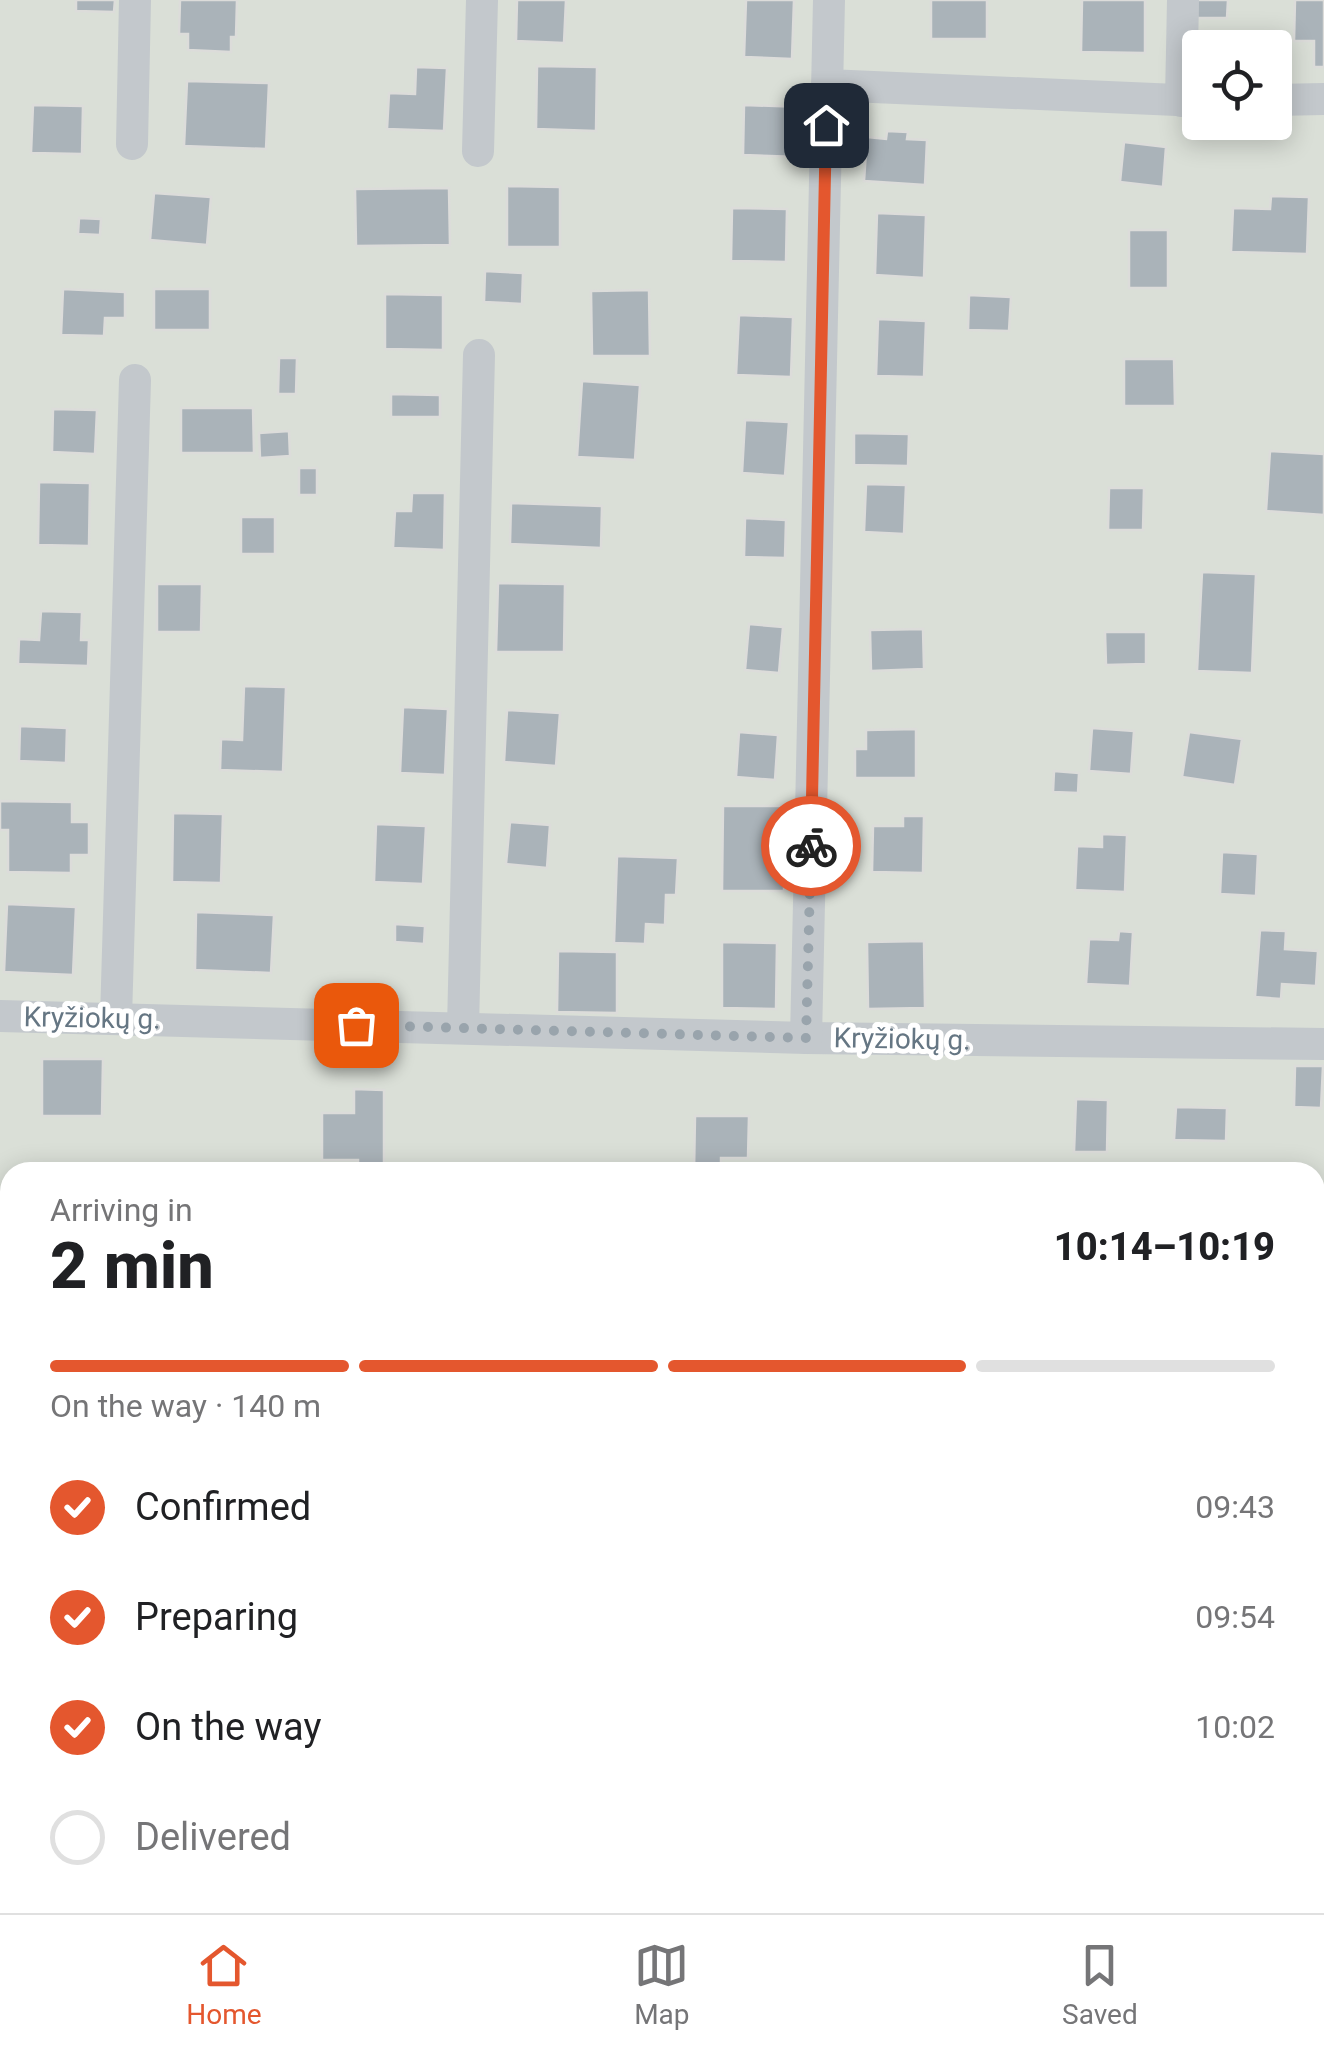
<!DOCTYPE html>
<meta charset="utf-8">
<style>
body{margin:0;font-family:Roboto,sans-serif;background:#f6f6f6;color:#202124;height:100vh;display:flex;flex-direction:column;font-size:38px;white-space:nowrap}
*{box-sizing:border-box;margin:0}
p{font-size:32px;color:#757577}
.icon{flex:none;width:55px;height:55px;fill:none;stroke:currentColor;stroke-width:2;stroke-linecap:round;stroke-linejoin:round}
.map{position:relative;flex:1;overflow:hidden}
.sheet{position:absolute;left:0px;top:1162px;width:1325px;height:752px;display:flex;flex-direction:column;background:#fff;border-radius:30px 30px 0 0;box-shadow:0 5px 25px #0003}
.sheet>*{flex:none}
.fabs{position:absolute;left:1182px;top:30px;display:grid;gap:20px}
.fabs a{display:grid;place-items:center;width:110px;height:110px;border-radius:10px;background:#fff;box-shadow:0 5px 25px #0003;font-size:50px}
.pin{position:absolute;display:grid;place-items:center;width:85px;height:85px;color:#fff;margin:-42px;border-radius:20px;box-shadow:0 5px 15px #0006}
.courier{position:absolute;display:grid;place-items:center;width:100px;height:100px;margin:-50px;border:8px solid #e4572e;border-radius:50%;background:#fff;color:#222;box-shadow:0 2px 12px #0007}
.head em{font-style:normal;font-weight:800}
.head div{display:flex;flex-direction:column-reverse}
.head{display:flex;align-items:center;justify-content:space-between;height:170px;padding:0 50px}
h1{font-size:65px;font-weight:800;line-height:75px}
.bar{display:grid;grid-template-columns:repeat(4,1fr);gap:15px 10px;align-content:center;height:120px;padding:0 50px}
.bar i{height:12px;border-radius:8px;background:#e0e0e0}
.bar .current{background:#e4572e}
.bar p{grid-column:span 4}
ol{padding:0 50px;list-style:none}
li{display:flex;align-items:center;gap:30px;height:110px}
li p{margin-inline-start:auto}
li .icon{padding:10px;border-radius:50%;background:#e4572e;color:#fff;stroke-width:4}
li:last-child{color:#757577}
li i{width:55px;height:55px;border:5px solid #e0e0e0;border-radius:50%}
.tab-bar{display:flex;justify-content:space-around;align-items:center;height:140px;border-top:2px solid #e0e0e0;background:#fff;font-size:28px;color:#757577}
.tab-bar a{display:grid;justify-items:center;gap:5px}
.tab-bar .current{color:#e4572e}
.map>svg:first-child{display:block}
.green{fill:#dadfd7;fill-rule:evenodd}
.building{fill:#aab3b9;stroke:#dcdcda;stroke-width:2.5}
.lines{fill:none;stroke-linecap:round;stroke-linejoin:round}
.path{stroke:#bbbfc2;stroke-width:6;stroke-dasharray:5 5;stroke-linecap:butt}
.street{stroke:#c3c8cc;stroke-width:32}
.done{stroke:#99a4ac;stroke-width:10;stroke-dasharray:0 18}
.route{stroke:#e4572e;stroke-width:12}
.labels{text-anchor:middle;dominant-baseline:central;stroke-width:10;stroke-linejoin:round;paint-order:stroke}
.street-label{font-size:28px;fill:#657683;stroke:#fff}
</style>
<div class="map">
<svg width="1324" height="1913" viewBox="0 0 1324 1913">
<rect width="100%" height="100%" fill="#fafaf8"/>
<path class="green" d="M0 0H1324V1913H0ZM1200 48H1275V122H1200ZM10 1172H1315V1905H10Z"/>
<g class="building">
<path d="M76 0H115L114 12 76 11Z"/>
<path d="M180 0H237L236 37H231V52L188 50V34H179Z"/>
<path d="M517 0H566L564 43 516 41Z"/>
<path d="M746 0H794L792 59 744 57Z"/>
<rect x="931" y="0" width="56" height="39"/>
<path d="M1082 0H1145V53L1081 52Z"/>
<path d="M1197 0H1228L1227 18H1197Z"/>
<path d="M1295 0H1324V67H1314V41H1294Z"/>
<path d="M537 66 597 67 596 131 536 129Z"/>
<path d="M416 67 447 68 444 131 387 129 389 93 415 94Z"/>
<path d="M187 81 269 83 266 149 184 146Z"/>
<path d="M33 105 83 106 82 154 31 153Z"/>
<path d="M744 105 802 107 800 157 743 155Z"/>
<path d="M887 131 908 132 907 139 927 140 925 185 864 181 867 137 886 139Z"/>
<path d="M1124 142 1166 147 1163 187 1120 182Z"/>
<path d="M507 186 560 187V247H507Z"/>
<path d="M449 188 450 245 356 246 355 189Z"/>
<path d="M154 193 211 197 207 245 150 240Z"/>
<path d="M1271 196 1309 197 1307 254 1231 252 1233 208 1270 209Z"/>
<path d="M732 208 787 209 786 262 731 261Z"/>
<path d="M877 213 926 215 924 278 875 275Z"/>
<path d="M79 218 101 219 100 235 78 234Z"/>
<rect x="1129" y="230" width="39" height="58"/>
<path d="M485 271 523 273 522 304 484 302Z"/>
<path d="M63 289 125 292V318H105L104 336 61 335Z"/>
<rect x="154" y="289" width="56" height="41"/>
<path d="M649 290 650 356H592L591 291Z"/>
<path d="M385 294 443 295V350L385 349Z"/>
<path d="M969 295 1011 297 1009 331 968 330Z"/>
<path d="M739 315 793 317 791 377 736 375Z"/>
<path d="M878 319 926 321 924 377 876 376Z"/>
<path d="M279 358H297L296 394H278Z"/>
<path d="M1124 359H1174L1175 406H1124Z"/>
<path d="M582 381 640 385 635 460 577 457Z"/>
<path d="M391 394 440 395V417H391Z"/>
<path d="M181 408H253L254 453H181Z"/>
<path d="M53 409 97 410 95 454 52 452Z"/>
<path d="M745 420 789 422 785 476 742 473Z"/>
<path d="M289 431 290 456 260 458 259 433Z"/>
<path d="M854 433 909 434 908 466 854 465Z"/>
<path d="M1270 451 1324 454V515L1266 511Z"/>
<rect x="299" y="468" width="18" height="27"/>
<path d="M39 482 90 483 89 546 38 545Z"/>
<path d="M866 484 906 485 904 534 864 532Z"/>
<path d="M1109 488H1144L1143 530H1108Z"/>
<path d="M412 493H445L444 550 393 548 395 511H411Z"/>
<path d="M511 503 602 506 601 548 510 544Z"/>
<rect x="241" y="517" width="34" height="37"/>
<path d="M745 518 786 520 785 558 744 557Z"/>
<path d="M1202 572 1256 574 1252 673 1197 671Z"/>
<path d="M498 583 565 584 564 652H496Z"/>
<path d="M157 584H202L201 632H157Z"/>
<path d="M41 611 82 612 81 640H89L88 666 18 664 19 639 39 640Z"/>
<path d="M749 624 783 627 779 673 745 670Z"/>
<path d="M923 629 924 669 871 671 870 630Z"/>
<path d="M1105 632H1146V664L1106 665Z"/>
<path d="M244 686 286 687 283 772 220 770 221 739 242 740Z"/>
<path d="M403 707 448 709 445 775 400 773Z"/>
<path d="M507 710 560 713 556 766 504 762Z"/>
<path d="M20 726 67 728 66 763 19 761Z"/>
<path d="M1092 728 1134 731 1131 774 1089 771Z"/>
<path d="M916 729V778H855V749H866V730Z"/>
<path d="M739 732 778 735 775 780 736 777Z"/>
<path d="M1189 732 1242 739 1235 785 1182 777Z"/>
<path d="M1054 771 1079 773 1078 793 1053 792Z"/>
<path d="M0 801 72 802V822H89V855H71V873L8 872V830H0Z"/>
<path d="M723 806H785L784 891H722Z"/>
<path d="M173 813 223 814 221 883 172 882Z"/>
<path d="M903 816H924L923 873 872 872 873 826H903Z"/>
<path d="M510 822 550 825 547 868 506 864Z"/>
<path d="M376 824 426 826 423 884 374 882Z"/>
<path d="M1102 834 1127 835 1125 892 1075 890 1077 846 1102 847Z"/>
<path d="M1222 852 1258 854 1256 896 1220 894Z"/>
<path d="M617 856 678 858 676 895H666L665 925 646 924 645 944 614 943Z"/>
<path d="M7 904 76 907 73 975 4 972Z"/>
<path d="M196 912 274 915 271 973 195 970Z"/>
<path d="M395 924 425 926 424 944 395 942Z"/>
<path d="M1260 930 1286 931 1285 949 1318 951 1316 986 1282 984 1281 999 1255 997Z"/>
<path d="M1119 931 1133 932 1130 986 1086 984 1089 939 1118 940Z"/>
<path d="M924 941 925 1008 868 1009 867 942Z"/>
<path d="M722 942 777 943 776 1009 722 1008Z"/>
<path d="M558 951 617 952V1013L557 1012Z"/>
<path d="M42 1059H103L102 1116H42Z"/>
<path d="M1295 1066H1323L1321 1108 1294 1107Z"/>
<path d="M354 1089 384 1090V1172H358V1160H322V1113H354Z"/>
<path d="M1076 1099 1108 1100 1107 1152H1074Z"/>
<path d="M1176 1107 1227 1108 1226 1141 1174 1140Z"/>
<path d="M695 1116H749L748 1158H721V1172H694Z"/>
<rect x="0" y="1501" width="10" height="96"/>
<path d="M10 1732V1783L0 1785V1734Z"/>
</g>
<g class="lines">
<path class="path" d="M393 1913 400 1905"/>
<g class="street">
<path d="M827 85 1200 101"/>
<path d="M1275 100 1324 99"/>
<path d="M1181 101 1183 0"/>
<path d="M132 144 135 0"/>
<path d="M478 151 482 0"/>
<path d="M0 1016 806 1038 1324 1044"/>
<path d="M116 1018 135 380"/>
<path d="M463 1028 479 355"/>
<path d="M806 1038 829 0"/>
</g>
</g>
<g class="lines">
<path class="done" d="M356 1025 806 1038 811 846"/>
<path class="route" d="M811 846 826 125"/>
</g>
<g class="labels">
<g class="street-label">
<text transform="translate(92 1018) rotate(1)">Kryžiokų g.</text>
<text transform="translate(902 1039) rotate(1)">Kryžiokų g.</text>
</g>
</g>
</svg>
<div class="fabs">
<a><svg class="icon" aria-label="locate" viewBox="0 0 24 24"><circle cx="12" cy="12" r="6"/><path d="M12 2v4M12 18v4M2 12h4M18 12h4"/></svg></a>
</div>
<div class="pin" style="left:356px;top:1025px;background:#ea580c"><svg class="icon" aria-label="bag" viewBox="0 0 24 24"><path d="M5 8h14l-1 12H6zM9 8a3 3 0 0 1 6 0"/></svg></div>
<div class="pin" style="left:826px;top:125px;background:#1f2937"><svg class="icon" aria-label="home" viewBox="0 0 24 24"><path d="M3 11l9-7 9 7M6 9v11h12V9"/></svg></div>
<div class="courier" style="left:811px;top:846px"><svg class="icon" aria-label="bike" viewBox="0 0 24 24"><circle cx="6" cy="16" r="4"/><circle cx="18" cy="16" r="4"/><path d="M6 16l4-8h5l3 8M10 8l3 8H6M13 5h3"/></svg></div>
<section class="sheet">
<div class="head"><div><h1>2 min</h1><p>Arriving in</p></div><em>10:14–10:19</em></div>
<div class="bar"><i class="current"></i><i class="current"></i><i class="current"></i><i></i><p>On the way · 140 m</p></div>
<ol>
<li><svg class="icon" aria-label="check" viewBox="0 0 24 24"><path d="M5 12l5 5 9-10"/></svg>Confirmed<p>09:43</p></li>
<li><svg class="icon" aria-label="check" viewBox="0 0 24 24"><path d="M5 12l5 5 9-10"/></svg>Preparing<p>09:54</p></li>
<li><svg class="icon" aria-label="check" viewBox="0 0 24 24"><path d="M5 12l5 5 9-10"/></svg>On the way<p>10:02</p></li>
<li><i></i>Delivered</li>
</ol>
</section>
</div>
<nav class="tab-bar">
<a class="current"><svg class="icon" aria-label="home" viewBox="0 0 24 24"><path d="M3 11l9-7 9 7M6 9v11h12V9"/></svg>Home</a>
<a><svg class="icon" aria-label="map" viewBox="0 0 24 24"><path d="M3 6l6-2 6 2 6-2v14l-6 2-6-2-6 2zM9 4v14M15 6v14"/></svg>Map</a>
<a><svg class="icon" aria-label="saved" viewBox="0 0 24 24"><path d="M7 4h10v16l-5-4-5 4z"/></svg>Saved</a>
</nav>
